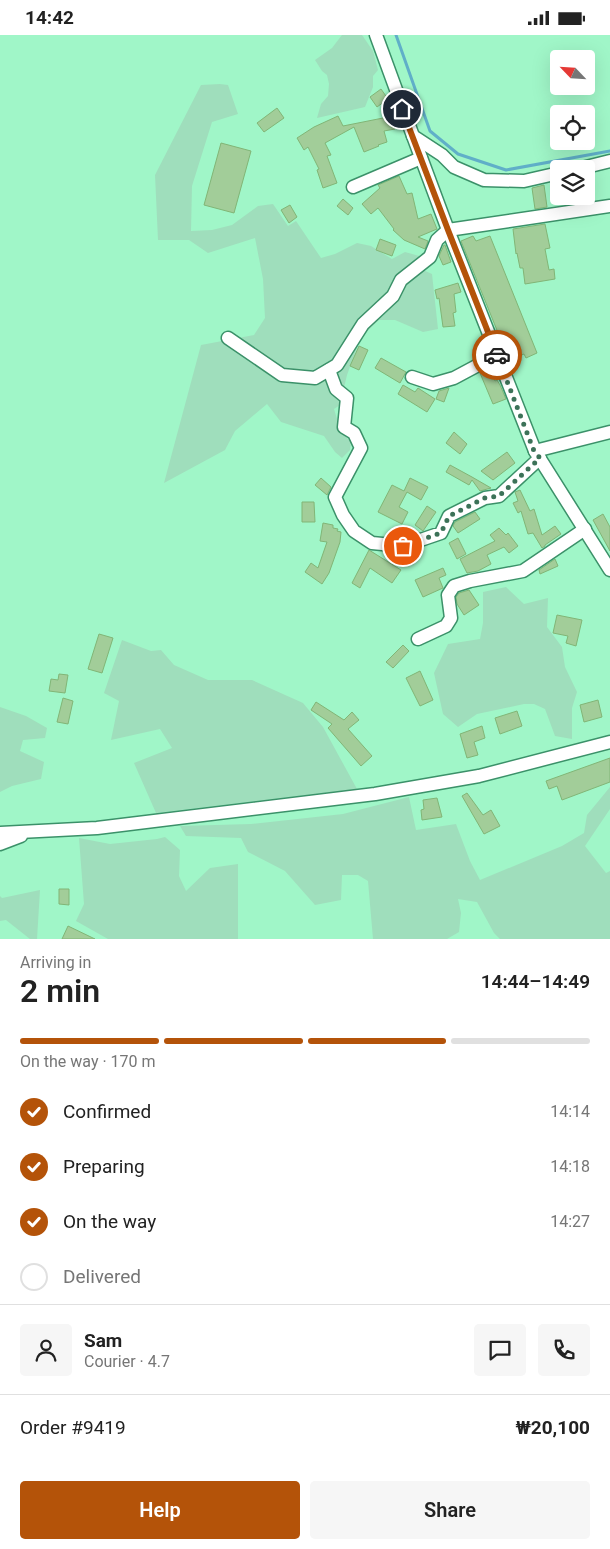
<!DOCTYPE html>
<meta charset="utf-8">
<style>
body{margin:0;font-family:Roboto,sans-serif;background:#f6f6f6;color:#222;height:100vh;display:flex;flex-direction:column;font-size:19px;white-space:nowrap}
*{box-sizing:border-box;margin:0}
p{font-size:16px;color:#767676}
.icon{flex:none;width:28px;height:28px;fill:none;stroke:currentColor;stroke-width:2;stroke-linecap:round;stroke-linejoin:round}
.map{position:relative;height:904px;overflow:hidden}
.sheet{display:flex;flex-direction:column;background:#fff;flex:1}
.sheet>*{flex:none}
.needle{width:32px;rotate:295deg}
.controls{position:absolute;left:550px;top:15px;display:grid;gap:10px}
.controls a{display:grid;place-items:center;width:45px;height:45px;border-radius:5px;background:#fff;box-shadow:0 5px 20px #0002;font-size:25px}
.pin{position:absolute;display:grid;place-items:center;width:42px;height:42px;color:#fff;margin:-21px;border:2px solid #fff;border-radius:50%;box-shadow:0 1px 5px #0007}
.courier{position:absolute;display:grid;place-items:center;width:50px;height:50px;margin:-25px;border:4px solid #b45309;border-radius:50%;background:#fff;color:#222;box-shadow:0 1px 6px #0007}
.head em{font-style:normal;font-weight:600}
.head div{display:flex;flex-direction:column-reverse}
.head{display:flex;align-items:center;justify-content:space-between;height:85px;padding:0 20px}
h1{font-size:32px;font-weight:600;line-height:38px}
.bar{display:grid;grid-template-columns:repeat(4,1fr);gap:8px 5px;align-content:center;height:60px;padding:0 20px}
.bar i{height:6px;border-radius:4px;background:#e0e0e0}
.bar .active{background:#b45309}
.bar p{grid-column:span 4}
.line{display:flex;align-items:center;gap:12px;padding:0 20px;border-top:1px solid #e0e0e0}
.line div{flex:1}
.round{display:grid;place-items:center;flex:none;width:52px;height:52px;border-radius:5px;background:#f6f6f6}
ol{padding:0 20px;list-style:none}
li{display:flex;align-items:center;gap:15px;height:55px}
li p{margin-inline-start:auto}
li .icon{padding:5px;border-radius:50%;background:#b45309;color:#fff;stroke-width:4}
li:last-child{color:#767676}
li i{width:28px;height:28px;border:2px solid #e0e0e0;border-radius:50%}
.cta{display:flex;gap:10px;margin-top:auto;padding:10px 20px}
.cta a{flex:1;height:58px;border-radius:5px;background:#b45309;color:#fff;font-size:20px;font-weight:600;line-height:58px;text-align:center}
.cta a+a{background:#f6f6f6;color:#222}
.status{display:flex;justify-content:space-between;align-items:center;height:35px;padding:0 25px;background:#fff;direction:ltr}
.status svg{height:14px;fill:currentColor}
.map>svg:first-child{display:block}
.green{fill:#9fdebc}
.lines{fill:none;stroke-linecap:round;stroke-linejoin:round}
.stream{stroke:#60afc8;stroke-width:3}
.building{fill:#a2cd99;stroke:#81b576}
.minor-casing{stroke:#3b9169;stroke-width:15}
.minor{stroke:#fff;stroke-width:12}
.done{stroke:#3c7258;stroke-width:5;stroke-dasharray:0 9}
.route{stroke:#b45309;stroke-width:6}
</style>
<div class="status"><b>14:42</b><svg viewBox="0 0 49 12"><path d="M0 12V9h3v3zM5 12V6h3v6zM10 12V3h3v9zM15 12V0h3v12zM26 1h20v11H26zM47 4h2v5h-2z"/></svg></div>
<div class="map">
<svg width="610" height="904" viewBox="0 0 610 904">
<rect width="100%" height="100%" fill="#a0f6c8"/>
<g class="green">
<path d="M342 0H362L373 16 378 35 373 41V52L365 72 317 83 321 69 328 61 329 49 327 40 322 36 315 25 332 13Z"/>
<path d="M220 49 228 50 238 79 212 87 192 151 191 196 212 195 232 190 258 171 273 169 288 191 296 186 321 223 335 219 357 208 371 211 392 224 405 217 423 222V235L432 239 438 294 423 297 395 285H379L361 302 359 307 347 340 340 370 334 374 341 397 351 407 350 415 342 423 335 417 324 401 281 387 267 369 235 396 225 415 164 448 201 310 254 300 265 283 263 244 255 203 208 218 189 205H158L155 140 201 50Z"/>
<path d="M506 552 524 569 548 563 547 592 562 612 565 632 577 657 572 673V704L555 701 545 674 534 669H524L477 679 458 692 443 679 434 638 448 609 480 604 483 588V557Z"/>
<path d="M122 605 151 616 161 615 174 630 208 645H252L303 668 323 692 357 754 156 778 134 728 172 713 160 694 111 705 119 666 104 658Z"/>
<path d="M0 672 26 681 47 693 45 703 23 705 20 716 44 727 41 744 12 751 0 757Z"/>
<path d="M610 752V774L585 811 606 838 610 836V904H500L494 898 477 867 458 864 461 878 459 897 447 904H373L368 846 358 840H342L341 865 315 870 285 836 248 817 241 803 186 801 180 791 251 789 343 779 409 762 416 795 456 789 470 826 480 845 562 811 584 798 587 780Z"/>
<path d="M165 802 180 815 179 841 186 856 210 833 238 829V904H108L76 886 84 869 79 803 110 809 157 804Z"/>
<path d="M40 855 37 904H30L6 885 0 886V861L2 863Z"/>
</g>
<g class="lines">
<path class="stream" d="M396 0 430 96 458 119 506 135 610 116"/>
</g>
<g class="building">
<path d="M381 54 388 64 377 72 370 62Z"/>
<path d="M277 73 284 83 264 97 257 88Z"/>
<path d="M338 81 343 91 393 81 395 94 384 96 387 107 378 110 379 111 364 117 354 92 325 108 331 120 327 121 337 148 323 153 317 135 319 134 308 112 304 115 297 103 314 92Z"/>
<path d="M221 108 251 116 234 178 204 170Z"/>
<path d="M399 141 407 159 412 158 418 184 431 179 437 194 418 202 428 206 425 214 404 205 393 195 394 194 378 173 371 179 362 169 380 153 378 150Z"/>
<path d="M544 150 547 172 535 174 532 153Z"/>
<path d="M343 164 353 173 348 180 337 171Z"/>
<path d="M290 170 297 182 289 188 281 175Z"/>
<path d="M545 189 550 213 545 214 549 235 554 234 555 244 525 249 523 233H520L517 218 516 219 513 194Z"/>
<path d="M473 201 476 206 490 201 537 318 526 323 524 319 509 325 461 206Z"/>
<path d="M380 204 396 210 392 221 376 215Z"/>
<path d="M444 210H445L451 227 443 230 439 221Z"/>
<path d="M458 248 461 257 454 259 456 277 453 278 455 291 443 292 439 263 437 264 435 255Z"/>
<path d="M359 311 368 315 359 335 350 331Z"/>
<path d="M381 323 406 337 400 348 375 333Z"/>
<path d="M489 334 495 346 497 345 500 350 506 364 493 369 480 338Z"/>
<path d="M403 350 415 357 418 353 435 364 427 377 398 359Z"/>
<path d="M449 353 444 367 436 364 439 356Z"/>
<path d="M454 397 467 409 460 419 446 408Z"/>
<path d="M507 417 515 428 493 445 481 436Z"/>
<path d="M450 430 472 442 491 453 480 456 472 445 469 450 446 437Z"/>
<path d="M321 443 331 452 327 460 315 450Z"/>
<path d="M410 443 428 452 421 465 407 457 399 472 408 477 402 489 378 477 392 450 404 456Z"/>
<path d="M520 455 530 476 534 474 542 500 555 491 561 499 545 510V511L542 513 533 498 528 499 521 476 518 478 513 468 518 466 515 457Z"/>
<path d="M302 467H314L315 487H302Z"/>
<path d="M427 471 436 477 423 496 415 490Z"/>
<path d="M475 477 480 484 458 498 453 491 455 487Z"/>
<path d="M603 479 610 492V516L593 485Z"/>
<path d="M323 488 333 490V493L338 494 337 496 341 497 340 507 329 538 322 549 305 537 311 528 318 533 327 507 320 506Z"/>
<path d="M499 493 506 500 508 498 518 511 509 518 504 512 487 520 491 529 478 536 467 538 460 524 495 506 490 500Z"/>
<path d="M458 503 466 519 457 524 449 508Z"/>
<path d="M369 515 401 535 392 548 370 533 360 553 352 548Z"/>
<path d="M555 524 558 531 540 539 539 535Z"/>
<path d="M443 533 446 540 439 543 443 553 423 562 415 545Z"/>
<path d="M469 555 479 570 464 580 457 569 456 562 459 558Z"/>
<path d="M557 580 582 585 576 611 566 608 568 601 553 598Z"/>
<path d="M99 599 113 603 102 638 88 634Z"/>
<path d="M403 610 409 616 393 633 386 627Z"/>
<path d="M420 636 433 665 420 671 406 643Z"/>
<path d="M59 639 68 640 65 658 49 656 51 644 58 645Z"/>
<path d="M63 663 73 666 68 689 57 687Z"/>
<path d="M598 665 602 682 584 687 580 670Z"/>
<path d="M316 667 344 685 352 677 359 685 348 694 372 721 361 731 328 693 332 689 311 675Z"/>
<path d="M517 676 522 691 500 699 495 683Z"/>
<path d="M482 691 485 703 474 707 478 720 467 723 460 699Z"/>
<path d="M610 723V747L562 765 557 751 549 754 546 746Z"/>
<path d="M467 758 483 780 491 775 500 791 484 799 462 761Z"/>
<path d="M437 763 442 782 422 785 421 775 424 774 423 765Z"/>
<path d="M59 854H69V870L59 869Z"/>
<path d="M68 891 95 904H62Z"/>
</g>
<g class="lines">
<defs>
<g id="minor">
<path d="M376 0 413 101 442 120 454 132 484 145 524 146 559 138"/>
<path d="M413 101 448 195 535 416 610 535"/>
<path d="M578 134 610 126"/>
<path d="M353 152 421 123"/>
<path d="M228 303 282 340 315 343 337 330 363 289 393 261 401 245 430 222 437 205 448 195 610 171"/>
<path d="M329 335 336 354 347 363 344 392 354 398 361 413 335 462 343 480 354 496 372 508 403 511 441 498 449 481 485 463 499 461 540 423"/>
<path d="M412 342 433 349 454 343 497 320"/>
<path d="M535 416 610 397"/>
<path d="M418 604 446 591 451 583 448 560 454 551 470 546 523 536 585 494"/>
<path d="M0 798 97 793 375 759 479 741 610 707"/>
<path d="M0 809 21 801"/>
</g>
</defs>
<use href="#minor" class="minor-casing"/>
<use href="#minor" class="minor"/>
</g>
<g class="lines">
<path class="done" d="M403 511 441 498 449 481 485 463 499 461 540 423 534 416 497 320"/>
<path class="route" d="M402 74 448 195 497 320"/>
</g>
</svg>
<div class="controls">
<a><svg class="needle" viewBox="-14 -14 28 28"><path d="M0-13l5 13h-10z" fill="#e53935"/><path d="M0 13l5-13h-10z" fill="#767676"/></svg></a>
<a><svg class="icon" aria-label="locate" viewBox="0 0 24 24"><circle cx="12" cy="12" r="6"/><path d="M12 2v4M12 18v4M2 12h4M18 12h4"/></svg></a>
<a><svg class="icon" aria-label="layers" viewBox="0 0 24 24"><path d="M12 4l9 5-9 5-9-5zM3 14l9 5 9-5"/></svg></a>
</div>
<div class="pin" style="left:403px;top:511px;background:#ea580c"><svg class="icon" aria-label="bag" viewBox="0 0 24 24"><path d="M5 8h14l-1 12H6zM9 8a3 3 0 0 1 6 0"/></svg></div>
<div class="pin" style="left:402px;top:74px;background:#1f2937"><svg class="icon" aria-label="home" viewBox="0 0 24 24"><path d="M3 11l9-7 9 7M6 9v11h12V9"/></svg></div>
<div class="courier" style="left:497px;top:320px"><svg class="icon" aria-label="car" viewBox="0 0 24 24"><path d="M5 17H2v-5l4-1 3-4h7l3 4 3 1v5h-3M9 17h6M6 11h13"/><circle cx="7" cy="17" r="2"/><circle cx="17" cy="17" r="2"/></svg></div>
</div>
<section class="sheet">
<div class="head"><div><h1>2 min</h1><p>Arriving in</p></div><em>14:44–14:49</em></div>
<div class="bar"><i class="active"></i><i class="active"></i><i class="active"></i><i></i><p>On the way · 170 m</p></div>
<ol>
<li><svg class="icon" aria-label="check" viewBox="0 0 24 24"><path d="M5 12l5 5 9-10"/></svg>Confirmed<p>14:14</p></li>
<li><svg class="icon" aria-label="check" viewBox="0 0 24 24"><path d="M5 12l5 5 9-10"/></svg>Preparing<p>14:18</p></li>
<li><svg class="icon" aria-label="check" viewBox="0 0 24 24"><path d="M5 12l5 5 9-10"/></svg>On the way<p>14:27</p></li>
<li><i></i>Delivered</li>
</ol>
<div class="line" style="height:90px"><a class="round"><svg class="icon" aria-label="person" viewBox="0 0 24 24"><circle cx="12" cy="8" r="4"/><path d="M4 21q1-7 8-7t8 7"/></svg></a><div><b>Sam</b><p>Courier · 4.7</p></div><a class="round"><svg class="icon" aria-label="chat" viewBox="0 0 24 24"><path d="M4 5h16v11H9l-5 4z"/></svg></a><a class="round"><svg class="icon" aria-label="phone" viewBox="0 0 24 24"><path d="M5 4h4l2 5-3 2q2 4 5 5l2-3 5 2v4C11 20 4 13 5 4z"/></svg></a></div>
<div class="line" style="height:65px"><div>Order #9419</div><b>₩20,100</b></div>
<div class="cta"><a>Help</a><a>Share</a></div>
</section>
